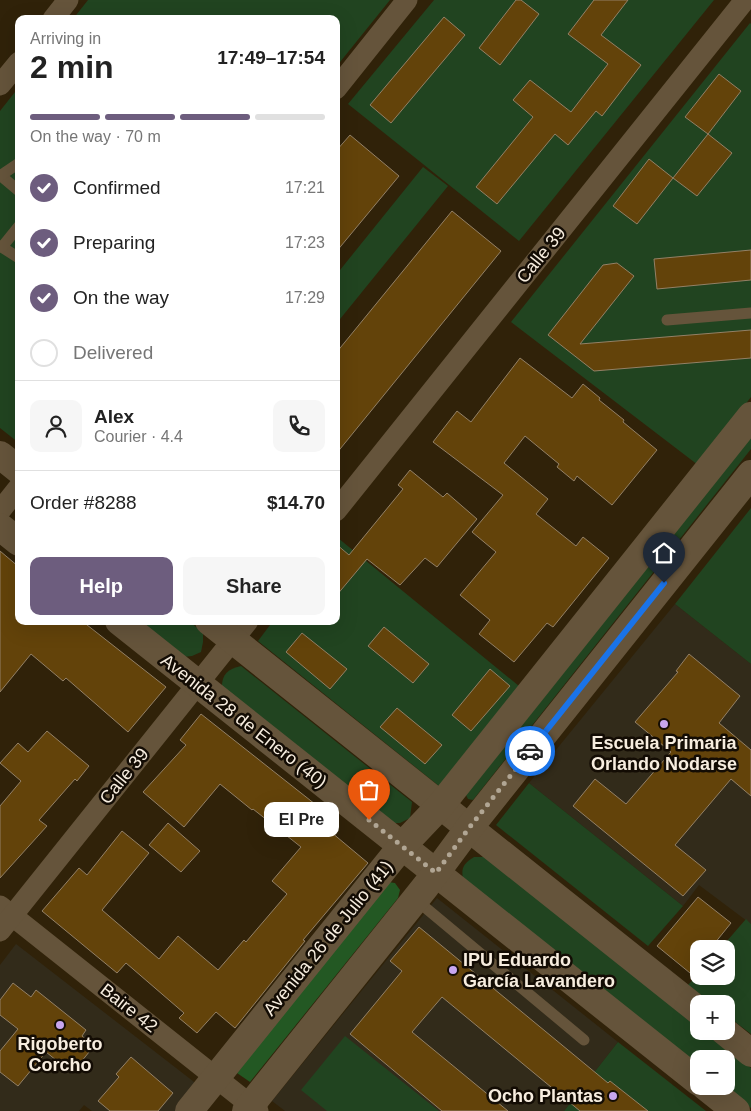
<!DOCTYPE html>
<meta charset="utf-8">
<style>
body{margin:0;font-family:Arial,sans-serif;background:#f6f6f6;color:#222;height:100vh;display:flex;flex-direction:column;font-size:19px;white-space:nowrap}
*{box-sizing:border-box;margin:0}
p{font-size:16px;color:#767676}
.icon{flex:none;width:28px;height:28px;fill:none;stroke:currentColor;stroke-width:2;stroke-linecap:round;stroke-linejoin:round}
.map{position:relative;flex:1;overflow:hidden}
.panel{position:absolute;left:15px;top:15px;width:325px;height:610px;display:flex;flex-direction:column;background:#fff;border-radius:10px;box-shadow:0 5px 20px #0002}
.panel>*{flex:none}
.controls{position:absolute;left:690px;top:940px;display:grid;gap:10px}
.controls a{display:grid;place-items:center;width:45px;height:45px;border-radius:10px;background:#fff;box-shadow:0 5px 20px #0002;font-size:25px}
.pin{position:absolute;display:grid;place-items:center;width:42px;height:42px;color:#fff;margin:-51px -21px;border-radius:50% 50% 50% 0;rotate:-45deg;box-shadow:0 0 5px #0007}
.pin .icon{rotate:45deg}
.courier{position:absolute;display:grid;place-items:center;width:50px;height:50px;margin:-25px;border:4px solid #1a73e8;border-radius:50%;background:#fff;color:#222;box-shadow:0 1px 6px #0007}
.bubble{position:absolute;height:35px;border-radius:10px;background:#fff;box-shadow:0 5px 20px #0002;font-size:16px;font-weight:800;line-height:35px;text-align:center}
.headline em{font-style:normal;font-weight:800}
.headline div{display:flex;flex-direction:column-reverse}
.headline{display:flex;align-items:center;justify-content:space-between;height:85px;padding:0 15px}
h1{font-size:32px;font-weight:800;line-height:38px}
.bar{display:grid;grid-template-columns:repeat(4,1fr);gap:8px 5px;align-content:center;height:60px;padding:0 15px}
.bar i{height:6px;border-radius:4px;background:#e0e0e0}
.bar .current{background:#6d5d7e}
.bar p{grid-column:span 4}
.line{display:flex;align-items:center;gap:12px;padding:0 15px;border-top:1px solid #e0e0e0}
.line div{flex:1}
.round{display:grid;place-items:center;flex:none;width:52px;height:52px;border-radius:10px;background:#f6f6f6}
ol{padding:0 15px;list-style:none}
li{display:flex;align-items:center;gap:15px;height:55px}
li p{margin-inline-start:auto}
li .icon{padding:5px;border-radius:50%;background:#6d5d7e;color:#fff;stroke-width:4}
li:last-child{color:#767676}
li i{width:28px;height:28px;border:2px solid #e0e0e0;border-radius:50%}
.cta{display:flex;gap:10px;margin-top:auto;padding:10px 15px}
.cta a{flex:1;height:58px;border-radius:10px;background:#6d5d7e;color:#fff;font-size:20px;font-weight:800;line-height:58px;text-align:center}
.cta a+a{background:#f6f6f6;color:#222}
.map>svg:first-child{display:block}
.education{fill:#322b1a}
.green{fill:#214420}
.forest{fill:#235823}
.building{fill:#63430a;stroke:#938066}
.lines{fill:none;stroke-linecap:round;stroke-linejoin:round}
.service{stroke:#65543b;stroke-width:11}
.minor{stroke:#65543b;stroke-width:21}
.secondary{stroke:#65543b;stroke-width:28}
.done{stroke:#b1a694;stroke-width:5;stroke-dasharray:0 9}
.route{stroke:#1a73e8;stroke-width:6}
.poi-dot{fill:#c8a6ef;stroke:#130c04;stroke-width:2}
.labels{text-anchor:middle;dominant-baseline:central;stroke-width:5;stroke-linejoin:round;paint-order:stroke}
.street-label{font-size:18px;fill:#f7eddf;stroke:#130c04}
.poi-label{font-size:18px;font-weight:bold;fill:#f7eddf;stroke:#130c04}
</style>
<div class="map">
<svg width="751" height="1111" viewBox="0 0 751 1111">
<rect width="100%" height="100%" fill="#302209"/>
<g class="education">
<path d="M675 604 751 664V924L699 885 683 906 529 783Z"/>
<path d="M437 898 618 1042 564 1111H285L272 1101Z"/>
<path d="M16 944 198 1085 176 1111H92L84 1105 79 1111H0V965Z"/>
</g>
<g class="green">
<path d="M88 0H390L336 67V19H73Z"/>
<path d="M434 0H714L519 241 348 104Z"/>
<path d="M750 23 751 24V397L698 465 511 322Z"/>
<path d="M19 87V443L0 428V111Z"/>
<path d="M423 167 448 186 336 324V275Z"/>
<path d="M751 437V449L473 800 468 799 466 795Z"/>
<path d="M751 508V664L675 604Z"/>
<path d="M338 538 519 686 439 786 258 641 273 621H336V540Z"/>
<path d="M139 621H189L203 633V642L201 652 192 656 183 657Z"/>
<path d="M241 666 412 802 410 818 400 823H390L222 690C221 675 227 669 241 666Z"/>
<path d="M529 783 683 906 648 946 496 825Z"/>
<path d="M474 857H485L699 1027V1031H704L751 1068V1108L723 1086H726V1059H699V1067L464 885C461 870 461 865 474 857Z"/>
<path d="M746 919 751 924V1034L726 1015V1004H712L688 985 699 973V976H726V949H720Z"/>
<path d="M345 1036 439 1111H327L301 1090Z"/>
<path d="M618 1042 706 1111H564Z"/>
</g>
<path class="forest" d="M388 882 395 883 400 890 398 898 250 1082 237 1073 381 888Z"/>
<g class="building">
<path d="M516 0H521L539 14 500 65 479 48Z"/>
<path d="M594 0H628L601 35 641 65 602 116 596 111 568 145 555 134 497 204 476 187 533 117 513 100 530 80 571 112 608 64 568 34Z"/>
<path d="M444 17 465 35 391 123 370 105Z"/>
<path d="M719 74 741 91 708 134 685 117Z"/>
<path d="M708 134 732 153 697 196 673 178Z"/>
<path d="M350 135 399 176 336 252V151Z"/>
<path d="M649 159 673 178 637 224 613 206Z"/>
<path d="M452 211 501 251 336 454V353Z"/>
<path d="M751 250V280L657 289 654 259Z"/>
<path d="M617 263 634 276 580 344 751 330V358L594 371 548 335 603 265Z"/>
<path d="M520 358 572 398 583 384 600 398 599 400 624 420 623 422 657 450 612 505 577 476 574 481 557 467 559 464 525 436 504 463 548 499 536 514 576 546 583 537 609 558 553 627 547 623 514 662 479 634 490 620 460 595 496 552 472 532 503 495 433 442 457 411 471 422Z"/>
<path d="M410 470 443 497 447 493 477 519 437 567 425 558 400 585 367 559 336 596V544L349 555 403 489 398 485Z"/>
<path d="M0 551 19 567V621H82L166 687 128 732 66 678 63 681 31 654 0 692Z"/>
<path d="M384 627 429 664 413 683 368 646Z"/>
<path d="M302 633 347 669 330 689 286 652Z"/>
<path d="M689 654 740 696 719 723 751 750V796L731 779 675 845 706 870 683 896 573 806 595 779 626 804 671 752 635 722 678 672 676 671Z"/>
<path d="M490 669 510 686 471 731 452 715Z"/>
<path d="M397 708 442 745 425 764 380 727Z"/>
<path d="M201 714 320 808 313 817 368 863 303 940 305 941 235 1028 216 1012 197 1033 179 1018 184 1013 126 963 117 973 42 911 79 868 87 875 122 831 149 853 102 910 159 959 178 936 218 970 244 940 246 942 287 894 272 881 301 847 253 809 252 810 220 784 184 827 143 792 186 745 180 740Z"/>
<path d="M47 731 89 766 77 781 75 779 39 820 47 826 0 878V806L21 781 0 763 18 743 28 752Z"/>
<path d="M168 823 200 851 181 872 149 845Z"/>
<path d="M698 897 731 923 710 949H699V962L690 973 657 946Z"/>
<path d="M419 927 608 1083 610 1081 648 1111H580L442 997 412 1032 508 1111H442L350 1034 402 971 390 961Z"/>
<path d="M13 983 31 997 36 990 86 1030 82 1036 94 1046 72 1073 46 1052 18 1086 0 1072V1051L18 1029 0 1015V1000Z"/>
<path d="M131 1057 173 1093 158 1111H110L98 1101 119 1077 116 1074Z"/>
</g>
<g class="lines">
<g class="service">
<path d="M0 175 19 191"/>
<path d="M0 176 19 163"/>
<path d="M0 246 19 258"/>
<path d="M2 247 19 226"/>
<path d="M667 320 751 313"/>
<path d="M415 899 584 1040"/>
</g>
<g class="minor">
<path d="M53 19 68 0"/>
<path d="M0 85 19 62"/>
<path d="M336 89 407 0"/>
<path d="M0 511 19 487"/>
<path d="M336 511 745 0"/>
<path d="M0 906 258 1111"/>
<path d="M0 931 248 621"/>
</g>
<g class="secondary">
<path d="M0 455 19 470"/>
<path d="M0 527 19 542"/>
<path d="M119 621 699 1082"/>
<path d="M209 621 699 1011"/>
<path d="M724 1031 751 1053"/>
<path d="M705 1086 736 1111"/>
<path d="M189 1111 402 846 440 806 751 416"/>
<path d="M246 1111 426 886 469 828 751 474"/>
</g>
</g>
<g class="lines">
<path class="done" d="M369 820 436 873 469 828 530 751"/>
<path class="route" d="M530 751 664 583"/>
</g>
<g class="poi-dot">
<circle cx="664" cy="724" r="5"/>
<circle cx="453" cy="970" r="5"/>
<circle cx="60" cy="1025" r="5"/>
<circle cx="613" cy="1096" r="5"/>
</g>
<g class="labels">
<g class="street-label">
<text transform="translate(541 255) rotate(-51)">Calle 39</text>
<text transform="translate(244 721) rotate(38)">Avenida 28 de Enero (40)</text>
<text transform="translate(124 776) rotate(-51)">Calle 39</text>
<text transform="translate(328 938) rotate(-51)">Avenida 26 de Julio (41)</text>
<text transform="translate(129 1008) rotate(38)">Baire 42</text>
</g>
<g class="poi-label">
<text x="664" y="743">Escuela Primaria<tspan x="664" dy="21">Orlando Nodarse</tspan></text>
<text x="463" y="960" text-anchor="start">IPU Eduardo<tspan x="463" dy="21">García Lavandero</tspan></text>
<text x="60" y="1044">Rigoberto<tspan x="60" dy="21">Corcho</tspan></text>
<text x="603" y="1096" text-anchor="end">Ocho Plantas</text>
</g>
</g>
</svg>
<div class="controls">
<a><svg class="icon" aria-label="layers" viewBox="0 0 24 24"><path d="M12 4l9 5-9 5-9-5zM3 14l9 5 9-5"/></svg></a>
<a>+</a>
<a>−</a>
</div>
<div class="pin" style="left:369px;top:820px;background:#ea580c"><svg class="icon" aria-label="bag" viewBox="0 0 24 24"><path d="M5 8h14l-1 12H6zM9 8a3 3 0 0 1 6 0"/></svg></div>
<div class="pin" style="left:664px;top:583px;background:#1f2937"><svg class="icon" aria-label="home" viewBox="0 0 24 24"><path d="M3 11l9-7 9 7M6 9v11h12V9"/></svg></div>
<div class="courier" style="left:530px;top:751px"><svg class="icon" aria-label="car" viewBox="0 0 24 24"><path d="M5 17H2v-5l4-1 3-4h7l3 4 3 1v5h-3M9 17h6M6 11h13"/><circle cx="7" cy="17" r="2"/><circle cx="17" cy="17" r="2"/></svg></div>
<div class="bubble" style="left:264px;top:802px;width:75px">El Pre</div>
<section class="panel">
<div class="headline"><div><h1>2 min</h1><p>Arriving in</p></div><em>17:49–17:54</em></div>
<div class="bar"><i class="current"></i><i class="current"></i><i class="current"></i><i></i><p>On the way · 70 m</p></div>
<ol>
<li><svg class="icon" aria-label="check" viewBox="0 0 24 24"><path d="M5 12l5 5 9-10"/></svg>Confirmed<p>17:21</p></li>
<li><svg class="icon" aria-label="check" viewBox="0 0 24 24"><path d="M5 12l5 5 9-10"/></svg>Preparing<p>17:23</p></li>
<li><svg class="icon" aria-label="check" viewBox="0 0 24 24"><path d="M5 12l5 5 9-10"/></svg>On the way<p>17:29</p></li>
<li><i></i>Delivered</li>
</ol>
<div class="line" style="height:90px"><a class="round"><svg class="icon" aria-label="person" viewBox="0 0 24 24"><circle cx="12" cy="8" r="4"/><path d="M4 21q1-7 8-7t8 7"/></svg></a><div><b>Alex</b><p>Courier · 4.4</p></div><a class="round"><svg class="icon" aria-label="phone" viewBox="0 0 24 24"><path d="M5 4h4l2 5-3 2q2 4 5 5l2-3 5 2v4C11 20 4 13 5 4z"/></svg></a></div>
<div class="line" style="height:65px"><div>Order #8288</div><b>$14.70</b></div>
<div class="cta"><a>Help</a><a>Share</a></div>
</section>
</div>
